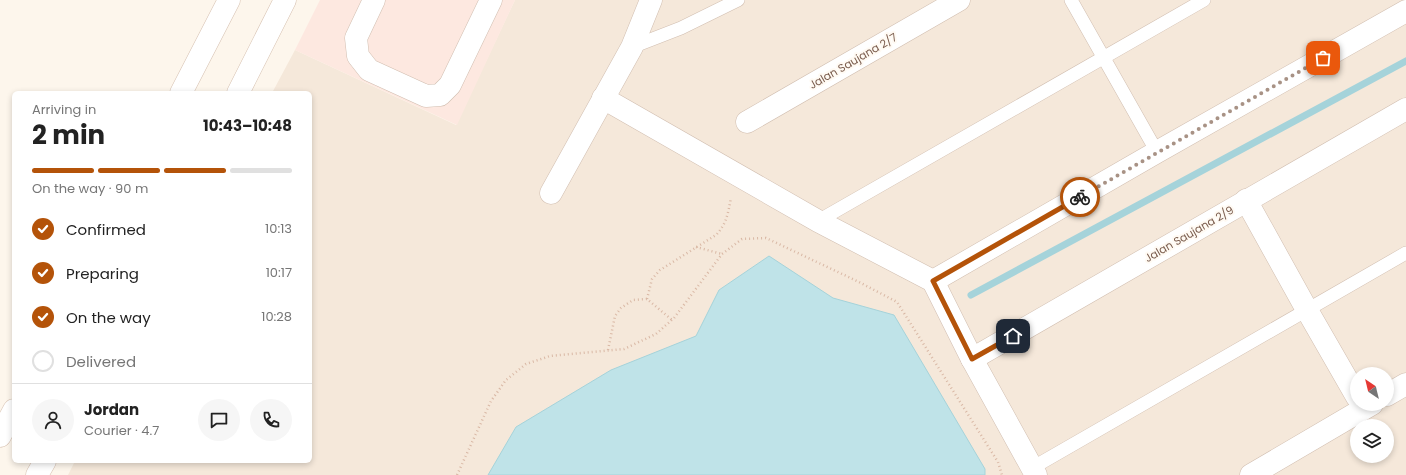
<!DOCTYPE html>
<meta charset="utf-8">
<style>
body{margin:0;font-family:Poppins,sans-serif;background:#f6f6f6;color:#222;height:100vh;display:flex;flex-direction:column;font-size:15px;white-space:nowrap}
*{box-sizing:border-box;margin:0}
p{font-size:13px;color:#767676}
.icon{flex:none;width:22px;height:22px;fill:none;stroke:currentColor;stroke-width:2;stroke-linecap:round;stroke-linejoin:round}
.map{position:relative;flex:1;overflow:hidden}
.side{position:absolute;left:12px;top:91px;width:300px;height:372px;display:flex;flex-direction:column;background:#fff;border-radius:6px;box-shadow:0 2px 6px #0003}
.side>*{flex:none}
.needle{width:26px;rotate:325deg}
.controls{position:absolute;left:1350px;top:367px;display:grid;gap:8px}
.controls a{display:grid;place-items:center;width:44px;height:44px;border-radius:50%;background:#fff;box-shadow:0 2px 6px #0003;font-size:20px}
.pin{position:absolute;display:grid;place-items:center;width:34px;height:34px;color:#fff;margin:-17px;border-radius:8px;box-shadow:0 2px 6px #0006}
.courier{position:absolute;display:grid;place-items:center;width:40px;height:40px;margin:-20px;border:3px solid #b45309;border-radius:50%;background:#fff;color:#222;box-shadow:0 1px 5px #0007}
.headline em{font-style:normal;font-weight:700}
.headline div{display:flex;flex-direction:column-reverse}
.headline{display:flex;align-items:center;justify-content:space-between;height:68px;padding:0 20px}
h1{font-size:26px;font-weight:700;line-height:30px}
.bar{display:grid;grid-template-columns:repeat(4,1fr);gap:6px 4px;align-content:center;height:48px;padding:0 20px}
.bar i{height:5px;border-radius:3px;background:#e0e0e0}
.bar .current{background:#b45309}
.bar p{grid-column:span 4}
.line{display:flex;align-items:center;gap:10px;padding:0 20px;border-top:1px solid #e0e0e0}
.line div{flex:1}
.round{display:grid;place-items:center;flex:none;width:42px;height:42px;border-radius:21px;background:#f6f6f6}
ol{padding:0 20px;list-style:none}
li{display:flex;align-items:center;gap:12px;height:44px}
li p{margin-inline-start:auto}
li .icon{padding:4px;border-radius:50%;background:#b45309;color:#fff;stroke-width:4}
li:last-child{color:#767676}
li i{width:22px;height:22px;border:2px solid #e0e0e0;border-radius:50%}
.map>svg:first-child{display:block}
.residential{fill:#f5e8da;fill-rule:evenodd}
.commercial{fill:#fde8e0}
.water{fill:#bfe3e8;stroke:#a5d3da}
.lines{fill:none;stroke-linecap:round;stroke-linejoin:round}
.stream{stroke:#a5d3da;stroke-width:7}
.service-casing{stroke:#d1beb0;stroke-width:14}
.minor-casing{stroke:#d1beb0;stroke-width:23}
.secondary-casing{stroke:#d6c0b0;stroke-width:23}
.path{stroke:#d9b8a5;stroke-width:2.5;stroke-dasharray:1 3;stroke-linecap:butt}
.service{stroke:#fff;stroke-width:13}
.minor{stroke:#fff;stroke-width:22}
.secondary{stroke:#fff;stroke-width:22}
.done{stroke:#a89285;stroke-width:4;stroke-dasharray:0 7.2}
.route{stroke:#b45309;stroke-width:5}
.labels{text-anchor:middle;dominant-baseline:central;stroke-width:4;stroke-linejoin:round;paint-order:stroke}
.street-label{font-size:11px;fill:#7a5c4d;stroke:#fffaf3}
</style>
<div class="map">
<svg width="1406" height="475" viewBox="0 0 1406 475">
<rect width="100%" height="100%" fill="#fdf6ec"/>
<path class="residential" d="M515 0H1406V475H68L75 461H310V93H272L295 50 456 125ZM1357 374H1387V404H1357ZM1357 426H1387V456H1357Z"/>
<path class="commercial" d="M320 0H515L457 125 295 50Z"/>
<path class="water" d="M769 256 833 298 894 315 985 469V475H488L516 427 611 370 696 336 719 290Z"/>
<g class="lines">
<path class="stream" d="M971 295 1406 61"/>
<defs>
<g id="service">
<path d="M1071 0 1157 152"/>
<path d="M632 47 681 28 738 0"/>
<path d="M818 221 1204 0"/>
<path d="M1032 468 1406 253"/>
</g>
<g id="minor">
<path d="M374 0 356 38 358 56 369 70 426 96 440 95 450 85 491 0"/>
<path d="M603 98 818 221 933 281 972 359 1036 475"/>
<path d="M747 122 959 0"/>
<path d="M551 193 632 47 651 0"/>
<path d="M1246 200 1307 310 1357 397"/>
<path d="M933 281 1157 152 1406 11"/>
<path d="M972 359 1406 109"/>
<path d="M1387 395 1406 384"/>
<path d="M1251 475 1372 404"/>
</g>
<g id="secondary">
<path d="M181 93 229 0"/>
<path d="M238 93 285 0"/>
<path d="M0 436 14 410"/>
<path d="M37 475 45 461"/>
</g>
</defs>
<use href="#service" class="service-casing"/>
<use href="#minor" class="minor-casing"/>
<use href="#secondary" class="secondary-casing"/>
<g class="path">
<path d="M696 247 722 254"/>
<path d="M647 299 652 279 660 270 716 235C727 223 728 213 731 198"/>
<path d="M608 350 615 316 621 308 633 300 647 299 672 320"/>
<path d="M457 475 491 401 506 380 526 364 550 356 624 349 656 334 674 318 722 254 742 239 766 238 859 282 897 302 998 462 1002 475"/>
</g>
<use href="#service" class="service"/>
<use href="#minor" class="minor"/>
<use href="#secondary" class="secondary"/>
</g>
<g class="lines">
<path class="done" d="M1080 197 1323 58"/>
<path class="route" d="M1013 336 972 359 933 281 1080 197"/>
</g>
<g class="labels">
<g class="street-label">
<text transform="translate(853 61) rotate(-30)">Jalan Saujana 2/7</text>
<text transform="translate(1189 234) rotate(-30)">Jalan Saujana 2/9</text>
</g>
</g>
</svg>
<div class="controls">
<a><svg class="needle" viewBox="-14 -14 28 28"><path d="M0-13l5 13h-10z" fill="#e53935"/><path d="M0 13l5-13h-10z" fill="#767676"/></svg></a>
<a><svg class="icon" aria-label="layers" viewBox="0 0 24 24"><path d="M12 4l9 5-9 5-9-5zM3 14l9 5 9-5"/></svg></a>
</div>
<div class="pin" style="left:1323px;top:58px;background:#ea580c"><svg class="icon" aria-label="bag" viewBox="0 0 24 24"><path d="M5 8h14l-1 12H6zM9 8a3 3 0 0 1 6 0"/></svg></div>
<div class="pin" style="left:1013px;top:336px;background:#1f2937"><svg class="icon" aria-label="home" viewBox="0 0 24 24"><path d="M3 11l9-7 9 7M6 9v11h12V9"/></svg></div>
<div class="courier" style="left:1080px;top:197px"><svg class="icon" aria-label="bike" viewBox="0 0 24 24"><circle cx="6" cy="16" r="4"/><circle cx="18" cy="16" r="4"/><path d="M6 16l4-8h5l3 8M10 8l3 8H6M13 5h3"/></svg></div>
<section class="side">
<div class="headline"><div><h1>2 min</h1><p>Arriving in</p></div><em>10:43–10:48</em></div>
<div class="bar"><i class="current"></i><i class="current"></i><i class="current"></i><i></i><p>On the way · 90 m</p></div>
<ol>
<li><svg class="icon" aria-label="check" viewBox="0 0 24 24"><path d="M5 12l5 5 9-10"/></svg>Confirmed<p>10:13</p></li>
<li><svg class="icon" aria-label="check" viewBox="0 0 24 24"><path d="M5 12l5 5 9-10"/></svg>Preparing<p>10:17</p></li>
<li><svg class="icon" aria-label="check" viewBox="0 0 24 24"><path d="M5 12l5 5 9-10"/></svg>On the way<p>10:28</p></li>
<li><i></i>Delivered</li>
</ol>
<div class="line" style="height:72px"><a class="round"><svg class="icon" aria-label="person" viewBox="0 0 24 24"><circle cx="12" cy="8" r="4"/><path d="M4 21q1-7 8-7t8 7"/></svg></a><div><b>Jordan</b><p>Courier · 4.7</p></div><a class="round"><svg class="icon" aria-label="chat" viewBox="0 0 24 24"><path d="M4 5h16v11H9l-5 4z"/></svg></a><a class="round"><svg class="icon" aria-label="phone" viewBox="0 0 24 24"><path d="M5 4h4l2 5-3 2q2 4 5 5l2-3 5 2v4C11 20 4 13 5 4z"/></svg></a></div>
</section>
</div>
